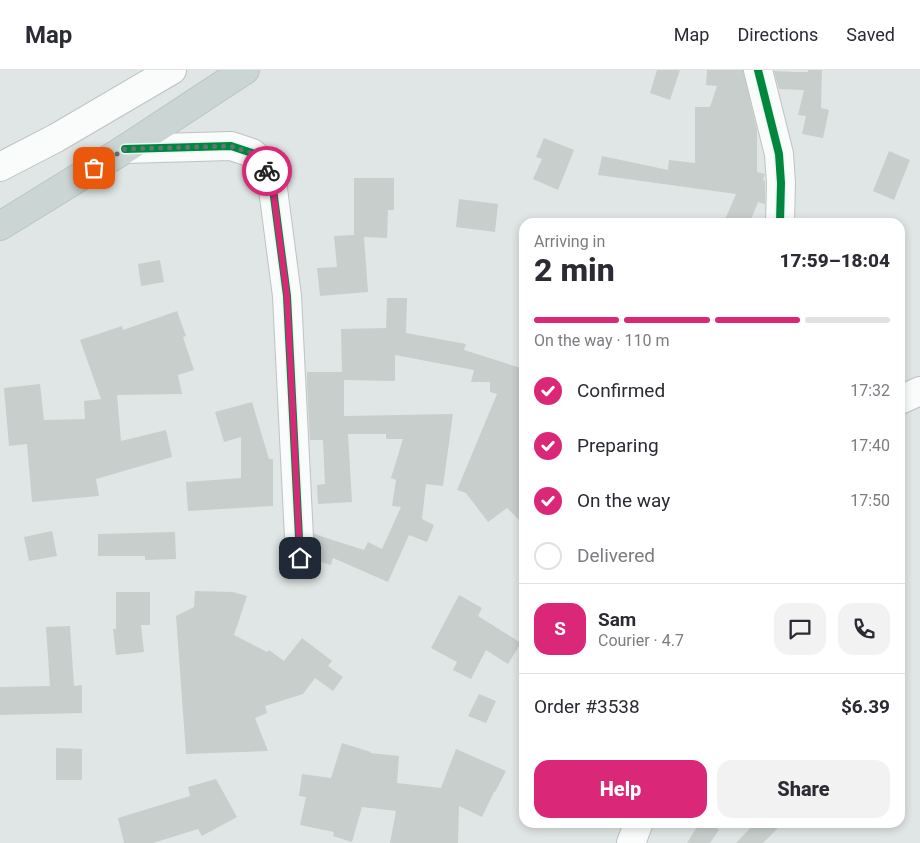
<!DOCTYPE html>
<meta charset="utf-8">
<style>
body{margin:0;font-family:Roboto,sans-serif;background:#f2f2f3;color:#2b2b33;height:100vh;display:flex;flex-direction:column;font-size:19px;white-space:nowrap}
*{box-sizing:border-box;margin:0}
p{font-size:16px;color:#7c7c81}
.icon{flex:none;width:28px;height:28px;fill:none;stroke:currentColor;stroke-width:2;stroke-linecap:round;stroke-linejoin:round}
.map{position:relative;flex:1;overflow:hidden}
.details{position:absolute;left:519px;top:148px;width:386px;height:610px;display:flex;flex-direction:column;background:#fff;border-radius:15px;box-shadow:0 2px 8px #0003}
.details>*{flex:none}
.pin{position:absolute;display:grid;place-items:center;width:42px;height:42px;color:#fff;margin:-21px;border-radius:10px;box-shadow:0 2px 8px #0006}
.courier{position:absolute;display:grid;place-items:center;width:50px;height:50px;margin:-25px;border:4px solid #db2777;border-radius:50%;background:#fff;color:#222;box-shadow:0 1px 6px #0007}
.summary em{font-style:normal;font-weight:800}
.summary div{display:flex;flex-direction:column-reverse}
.summary{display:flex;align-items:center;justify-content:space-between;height:85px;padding:0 15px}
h1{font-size:32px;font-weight:800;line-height:38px}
.bar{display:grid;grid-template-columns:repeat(4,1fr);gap:8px 5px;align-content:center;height:60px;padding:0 15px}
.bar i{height:6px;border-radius:4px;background:#e1e1e2}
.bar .current{background:#db2777}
.bar p{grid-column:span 4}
.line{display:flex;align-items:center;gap:12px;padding:0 15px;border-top:1px solid #e1e1e2}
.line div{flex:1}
.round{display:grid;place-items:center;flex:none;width:52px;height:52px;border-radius:15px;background:#f2f2f3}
ol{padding:0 15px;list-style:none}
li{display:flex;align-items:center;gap:15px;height:55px}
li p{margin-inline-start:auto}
li .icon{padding:5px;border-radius:50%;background:#db2777;color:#fff;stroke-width:4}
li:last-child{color:#7c7c81}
li i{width:28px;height:28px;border:2px solid #e1e1e2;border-radius:50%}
.primary-button{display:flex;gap:10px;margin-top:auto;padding:10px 15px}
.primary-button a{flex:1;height:58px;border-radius:15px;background:#db2777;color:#fff;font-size:20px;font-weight:800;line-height:58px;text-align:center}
.primary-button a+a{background:#f2f2f3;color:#2b2b33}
header{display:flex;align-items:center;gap:30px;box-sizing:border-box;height:70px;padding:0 25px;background:#fff;border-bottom:1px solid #e1e1e2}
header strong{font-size:24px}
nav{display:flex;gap:28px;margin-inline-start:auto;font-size:18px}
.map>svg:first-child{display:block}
.building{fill:#c7cecc}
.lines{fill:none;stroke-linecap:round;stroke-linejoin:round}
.minor-casing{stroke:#bdc3c2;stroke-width:30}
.major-casing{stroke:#bac4c3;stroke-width:30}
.minor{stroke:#fafbfb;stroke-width:28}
.major{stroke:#cbd5d4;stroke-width:28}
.cycleway-casing{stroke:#edf7f4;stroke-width:11}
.cycleway{stroke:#00873e;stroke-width:8}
.done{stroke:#617775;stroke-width:5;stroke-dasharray:0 9}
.route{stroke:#db2777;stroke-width:6}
</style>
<header>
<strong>Map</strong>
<nav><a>Map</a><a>Directions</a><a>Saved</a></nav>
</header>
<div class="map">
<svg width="920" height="773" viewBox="0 0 920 773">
<rect width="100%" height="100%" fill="#e0e6e5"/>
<g class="building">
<path d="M657 0H680L670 30 650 23Z"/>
<path d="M707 0H743L757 60V102L765 104 763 110 765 111V134L758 132 750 152H724L736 124 598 105 602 86 668 100 669 90 695 93V37H710L717 16 706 15Z"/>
<path d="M808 0H822L821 38 829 40 823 68 802 64 806 46 798 45 804 20 779 19 774 1 794 2H808Z"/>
<path d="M544 68 574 80 558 120 533 109 542 89 536 87Z"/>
<path d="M889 81 910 90 894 130 873 121Z"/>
<path d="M354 108H394V140H388L387 168 364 167 368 222 320 226 317 198 337 197 334 166 354 165Z"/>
<path d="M459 129 498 134 495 162 456 157Z"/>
<path d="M160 190 164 212 141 216 138 194Z"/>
<path d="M387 228H407L406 263 466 274 464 280 524 299V455L507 438 488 452 466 423 457 420 497 324 490 322V312H471L474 300 395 285V311L344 310V346L453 344 443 416 426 414 422 449 434 455 427 472 409 465 388 512 333 488 331 495 315 490 314 464 364 480 368 472 382 479 401 437 392 436 396 410 391 408 403 369H386V364H348L352 432 318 434 317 415 325 414 323 370H310L307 312V302H342L341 259 386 258Z"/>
<path d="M177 241 186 266 183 267 194 300 178 305 182 324 117 325 121 371 166 360 172 387 96 409 99 426 32 432 27 374 9 376 4 318 40 314 44 350 85 349 84 331 101 329 80 270 122 256 123 260Z"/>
<path d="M252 332 269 389H273V436L188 441 186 412 241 408V367L224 372 215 342Z"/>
<path d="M52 461 57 486 29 491 24 467Z"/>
<path d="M175 462 176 489 145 490V486H98V464Z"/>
<path d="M195 521 233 522 247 526 234 565 267 582 269 580 284 591 302 568 332 591 328 596 343 607 333 621 315 608 303 624 265 636 267 643 255 648 268 681 186 684 176 546 194 537Z"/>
<path d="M116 522H150V555H141L144 582 116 585 113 559H116Z"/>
<path d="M459 525 482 538 478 546 521 573 508 594 486 580 471 609 453 600 457 592 431 578Z"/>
<path d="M70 556 74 616 82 615V643L0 645V617L50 616 46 557Z"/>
<path d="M479 624 496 631 486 653 468 646Z"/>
<path d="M342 673 371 682 370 683 399 686 397 713 441 718 456 679 506 701 495 722H494L482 747 459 736 458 773H390L396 741 362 737 352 772 333 766 334 762 300 755 306 727 299 726 302 704 331 708Z"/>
<path d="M56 678 82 679V710H56Z"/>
<path d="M216 709 237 747 202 766 198 759 153 773H124L118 748 190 726 188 717Z"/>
<path d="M700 752H707L719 760 710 773H687Z"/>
<path d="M756 752H784L763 773H736Z"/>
</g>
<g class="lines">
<defs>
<g id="minor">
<path d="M758 0 779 84 781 113 780 152"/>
<path d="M125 79 231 76 252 83 265 94 273 119 287 226 300 488"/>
<path d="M0 97 56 68 172 0"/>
<path d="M900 330 920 321"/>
<path d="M631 773 639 752"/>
</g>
<path id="major" d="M0 156 125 79 245 0"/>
</defs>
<use href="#minor" class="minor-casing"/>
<use href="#major" class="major-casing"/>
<use href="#minor" class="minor"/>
<use href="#major" class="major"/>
<defs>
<g id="cycleway">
<path d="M758 0 779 84 781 113 780 152"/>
<path d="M125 79 231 76 252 83 265 94 273 119 287 226 300 488"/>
</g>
</defs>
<use href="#cycleway" class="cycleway-casing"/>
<use href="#cycleway" class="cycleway"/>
</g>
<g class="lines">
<path class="done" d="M94 98 125 79 230 76 252 83 265 94 267 101"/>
<path class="route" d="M267 101 273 119 287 226 300 488"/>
</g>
</svg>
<div class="pin" style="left:94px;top:98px;background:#ea580c"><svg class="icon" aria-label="bag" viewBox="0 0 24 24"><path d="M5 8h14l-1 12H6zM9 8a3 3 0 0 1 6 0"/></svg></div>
<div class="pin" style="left:300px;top:488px;background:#1f2937"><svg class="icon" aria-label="home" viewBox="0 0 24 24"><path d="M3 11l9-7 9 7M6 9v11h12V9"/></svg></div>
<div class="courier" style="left:267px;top:101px"><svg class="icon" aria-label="bike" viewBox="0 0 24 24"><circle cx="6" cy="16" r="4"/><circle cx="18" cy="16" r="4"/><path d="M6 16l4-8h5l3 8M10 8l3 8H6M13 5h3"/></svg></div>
<section class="details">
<div class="summary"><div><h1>2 min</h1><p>Arriving in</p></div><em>17:59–18:04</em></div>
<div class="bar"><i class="current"></i><i class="current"></i><i class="current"></i><i></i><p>On the way · 110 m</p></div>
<ol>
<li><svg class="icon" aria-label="check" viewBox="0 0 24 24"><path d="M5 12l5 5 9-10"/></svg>Confirmed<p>17:32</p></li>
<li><svg class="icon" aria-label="check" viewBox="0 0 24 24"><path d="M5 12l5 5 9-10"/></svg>Preparing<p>17:40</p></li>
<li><svg class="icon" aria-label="check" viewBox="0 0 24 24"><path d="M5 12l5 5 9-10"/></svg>On the way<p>17:50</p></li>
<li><i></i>Delivered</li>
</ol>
<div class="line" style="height:90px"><b class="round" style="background:#db2777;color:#fff">S</b><div><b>Sam</b><p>Courier · 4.7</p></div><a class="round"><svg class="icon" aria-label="chat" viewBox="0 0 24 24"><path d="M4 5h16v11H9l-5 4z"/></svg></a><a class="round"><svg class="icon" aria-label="phone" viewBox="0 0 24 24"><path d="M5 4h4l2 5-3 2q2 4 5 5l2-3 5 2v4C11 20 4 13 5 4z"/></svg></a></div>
<div class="line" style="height:65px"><div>Order #3538</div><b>$6.39</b></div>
<div class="primary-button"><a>Help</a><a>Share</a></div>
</section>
</div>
